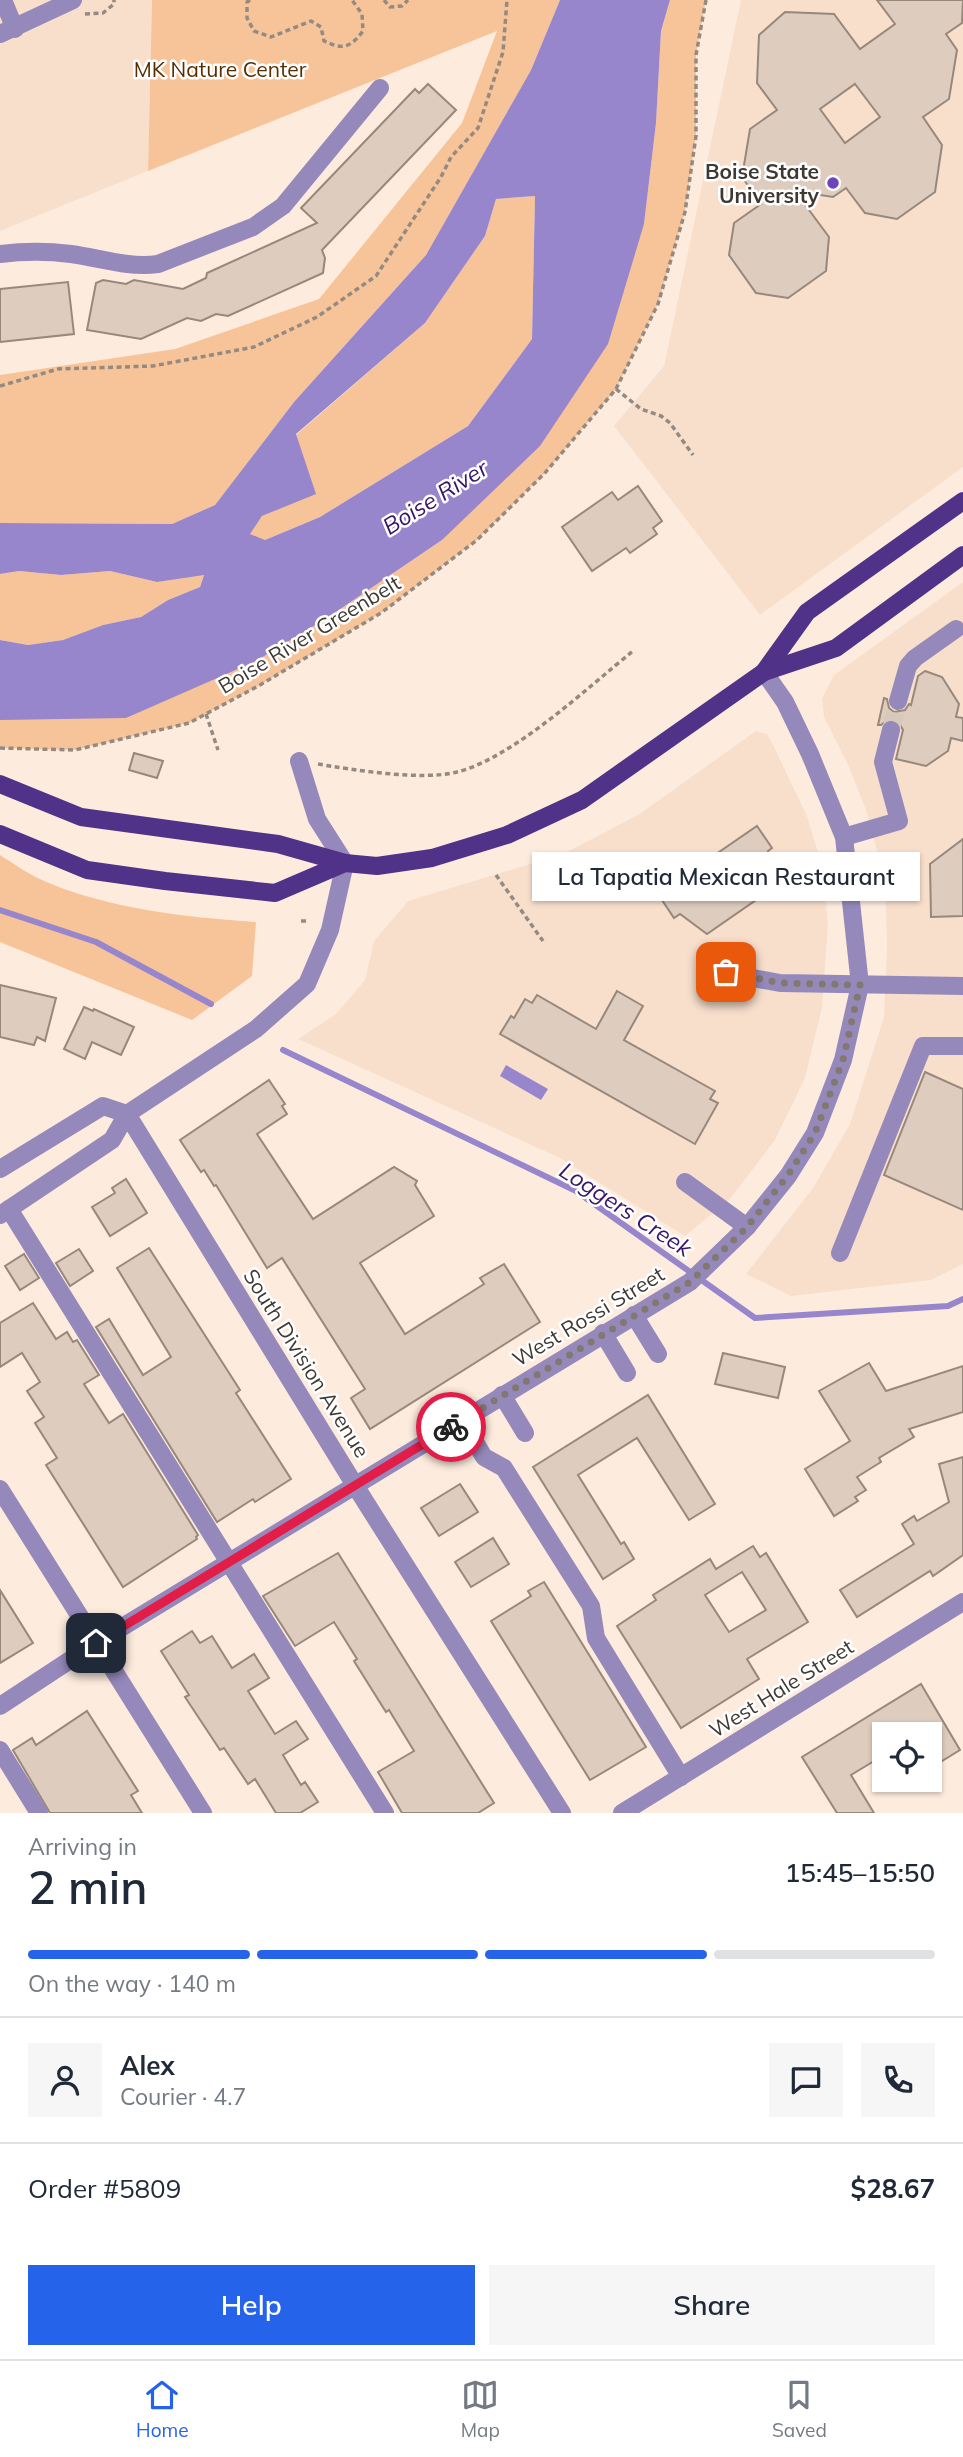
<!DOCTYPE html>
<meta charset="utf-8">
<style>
body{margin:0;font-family:Mulish,sans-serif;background:#f6f6f7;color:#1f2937;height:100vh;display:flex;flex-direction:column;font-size:26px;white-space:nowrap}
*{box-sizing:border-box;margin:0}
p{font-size:23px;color:#747a83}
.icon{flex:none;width:38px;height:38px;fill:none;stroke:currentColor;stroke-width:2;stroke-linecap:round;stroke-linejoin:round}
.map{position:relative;height:1813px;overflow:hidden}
.side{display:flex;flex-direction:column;background:#fff;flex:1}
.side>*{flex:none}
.controls{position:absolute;left:872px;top:1722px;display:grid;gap:14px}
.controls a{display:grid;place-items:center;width:70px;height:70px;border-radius:0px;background:#fff;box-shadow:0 2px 5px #0004;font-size:35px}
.pin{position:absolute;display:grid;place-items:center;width:60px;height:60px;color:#fff;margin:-30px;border-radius:14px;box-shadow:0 4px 10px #0006}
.courier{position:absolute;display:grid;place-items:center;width:70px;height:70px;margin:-35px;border:5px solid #e11d48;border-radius:50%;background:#fff;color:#222;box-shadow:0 2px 9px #0007}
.bubble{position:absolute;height:49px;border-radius:0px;background:#fff;box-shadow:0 2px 5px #0004;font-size:23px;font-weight:600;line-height:49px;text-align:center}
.overview em{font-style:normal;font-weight:600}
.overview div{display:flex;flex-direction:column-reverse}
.overview{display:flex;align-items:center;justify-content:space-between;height:119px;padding:0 28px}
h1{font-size:46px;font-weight:600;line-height:52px}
.bar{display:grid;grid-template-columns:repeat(4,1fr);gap:10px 7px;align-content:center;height:84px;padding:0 28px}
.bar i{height:9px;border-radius:5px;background:#e0e1e3}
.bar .current{background:#2563eb}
.bar p{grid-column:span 4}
.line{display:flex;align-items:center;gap:18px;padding:0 28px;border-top:2px solid #e0e1e3}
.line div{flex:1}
.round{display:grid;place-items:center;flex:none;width:74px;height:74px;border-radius:0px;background:#f6f6f7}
.primary-button{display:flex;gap:14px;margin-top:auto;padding:14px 28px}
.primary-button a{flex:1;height:80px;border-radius:0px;background:#2563eb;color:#fff;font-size:28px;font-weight:600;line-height:80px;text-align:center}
.primary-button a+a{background:#f6f6f7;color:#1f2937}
.tabs{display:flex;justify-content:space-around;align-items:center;height:98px;border-top:2px solid #e0e1e3;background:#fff;font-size:19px;color:#747a83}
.tabs a{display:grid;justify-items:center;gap:4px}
.tabs .current{color:#2563eb}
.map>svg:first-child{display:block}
.built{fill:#f8dfcc}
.green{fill:#f7c49a}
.water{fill:#9786cb;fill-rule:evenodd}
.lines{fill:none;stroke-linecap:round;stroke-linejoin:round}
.stream{stroke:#9786cb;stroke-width:6}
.building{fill:#deccbe;stroke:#98877b;stroke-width:2;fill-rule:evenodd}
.minor-tunnel{stroke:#d7c8bc;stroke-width:18;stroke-dasharray:18 9;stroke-linecap:butt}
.path{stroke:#958a81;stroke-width:3.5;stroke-dasharray:5 3.5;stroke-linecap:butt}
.minor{stroke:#9589bb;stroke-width:18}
.major{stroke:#503288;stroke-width:18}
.done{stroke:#82786f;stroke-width:7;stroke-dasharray:0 12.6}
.route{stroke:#e11d48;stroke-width:9}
.poi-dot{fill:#6e44bc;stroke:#fff;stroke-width:2.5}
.labels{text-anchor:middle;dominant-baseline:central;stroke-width:5;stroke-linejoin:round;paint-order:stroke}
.park-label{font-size:21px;fill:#562e02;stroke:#fff}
.poi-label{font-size:21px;font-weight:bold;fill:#3f3933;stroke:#fff;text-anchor:end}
.street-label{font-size:21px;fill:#3f3933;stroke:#fff}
.water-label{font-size:23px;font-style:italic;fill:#371668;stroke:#fff}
</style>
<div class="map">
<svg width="963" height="1813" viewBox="0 0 963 1813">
<rect width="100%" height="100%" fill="#fdecde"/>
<g class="built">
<path d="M0 0H152L148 171 0 231Z"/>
<path d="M741 0H963V467L760 615 614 426 664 366Z"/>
<path d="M963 582V1264L931 1280 791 1296 746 1274 813 1188 850 1124 884 1017 887 944 885 880 866 810 849 767 824 717 822 699 834 675Z"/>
<path d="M756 731 767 734 774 747 807 816 823 870 828 925 822 1008 805 1078 775 1140 730 1199 685 1236 560 1158 298 1039 336 1014 365 980 374 941 408 901 563 854 638 815Z"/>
</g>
<g class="green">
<path d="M152 0H560L531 70 426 255 294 402 215 505 172 524 0 523V375L175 349 319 299 462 123 497 31 148 171Z"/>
<path d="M670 0H706L696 55V136L685 212 658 304 616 389 544 474 477 540 381 613 260 685 189 723 75 750 0 748V720L256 661 327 618 442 540 644 224 656 123 661 31Z"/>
<path d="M535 196 532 339 468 426 320 517 265 540 249 534 262 516 315 493 296 435 425 323 485 236 496 199Z"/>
<path d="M19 571 61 575 110 571 157 582 204 574 200 587 168 600 141 617 103 625 63 640 28 645 0 640V574Z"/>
<path d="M0 855C14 864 28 874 42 880 107 909 186 917 256 922L252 976 192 1020 0 942Z"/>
</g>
<g class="water">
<path d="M560 0H670L661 31 656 123 644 224 608 344 540 446 442 540 327 618 256 661 126 718 0 720V640L28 645 63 640 103 625 141 617 168 600 200 587 204 575 157 582 110 571 61 575 19 571 0 574V523L172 524 215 505 294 402 426 255 531 70ZM535 196 532 339 468 426 320 517 265 540 250 534 262 516 316 494 296 434 425 323 485 236 496 199Z"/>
<path d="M506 1065 548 1089 541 1100 500 1076Z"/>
</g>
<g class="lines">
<g class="stream">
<path d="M0 910 96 942 211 1004"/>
<path d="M283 1050 576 1191 755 1318 948 1306 963 1299"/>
</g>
</g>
<g class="building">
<path d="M877 0H963L962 23 946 34 957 50 949 99 923 117 942 145 935 192 897 219 865 213 846 188 833 197 795 191 829 237 826 271 788 298 756 293 729 255 734 223 761 204 742 177 750 129 777 110 757 83 759 35 785 12 834 14 860 49 895 24ZM855 84 880 117 845 143 820 109Z"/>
<path d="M428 84 456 110 322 250 325 258 323 273 228 316 216 314 201 321 187 318 141 339 87 330 96 283 103 280 126 284 134 280 183 289 206 278 207 273 317 223 301 208 415 89 419 93Z"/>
<path d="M68 282 74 334 0 342V289Z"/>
<path d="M638 486 662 521 653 528 657 534 630 553 626 548 592 571 562 527 612 492 618 500Z"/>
<path d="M925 671 942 677 959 704 956 717 963 718V741L951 738 948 751 926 766 896 759 903 730 898 721 889 719 881 725H878L884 698 887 699 889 708 894 712 905 710 909 704 911 705 918 676Z"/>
<path d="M134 753 163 761 157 778 129 770Z"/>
<path d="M757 826 772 848 768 851 779 884 707 934 680 914 674 918 658 894Z"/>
<path d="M963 839V916L931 917 930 864Z"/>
<path d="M0 985 56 998 45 1041 37 1037 34 1045 0 1037Z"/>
<path d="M617 991 643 1006 624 1040 715 1091 710 1099 718 1103 695 1144 500 1034 511 1016 514 1018 525 999 532 1003 537 995 596 1029Z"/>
<path d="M84 1007 93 1011 94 1009 134 1027 121 1055 92 1042 85 1059 64 1049Z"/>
<path d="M925 1072 963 1089V1210L884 1175Z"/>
<path d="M269 1080 285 1104 282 1106 287 1114 257 1134 313 1219 394 1167 417 1181 415 1185 434 1216 360 1263 405 1334 484 1284 480 1278 504 1264 540 1322 370 1429 351 1398 365 1389 282 1258 267 1268 216 1185 214 1186 204 1170 201 1172 180 1140Z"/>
<path d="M126 1179 147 1213 110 1236 92 1207 115 1193 112 1188Z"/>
<path d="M149 1248 240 1390 236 1393 291 1479 255 1502 253 1499 217 1522 96 1327 109 1319 143 1375 171 1357 117 1268Z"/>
<path d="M79 1249 93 1271 70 1286 56 1263Z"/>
<path d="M24 1254 39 1278 20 1290 5 1266Z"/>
<path d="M33 1303 56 1339 67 1332 73 1342 77 1340 99 1375 84 1384 109 1423 123 1414 198 1535 196 1537 197 1539 123 1587 46 1465 57 1458 35 1423 44 1417 27 1391 40 1382 22 1353 0 1367V1323Z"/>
<path d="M723 1353 785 1367 778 1398 715 1384Z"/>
<path d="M869 1363 886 1391 963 1366V1412L909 1429 914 1437 879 1458 881 1462 857 1477 866 1490 855 1497 858 1501 834 1516 805 1469 850 1441 819 1391Z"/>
<path d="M648 1395 715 1504 689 1520 637 1438 578 1475 621 1544 624 1542 634 1559 603 1579 533 1467Z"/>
<path d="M963 1457V1555L933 1576 930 1571 857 1617 840 1590 914 1544 902 1524 914 1516 917 1521 949 1502 939 1464Z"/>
<path d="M460 1484 478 1512 439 1536 421 1508Z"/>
<path d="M493 1538 509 1564 471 1587 455 1562Z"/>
<path d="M753 1546 760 1557 766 1553 808 1622 747 1659 759 1679 681 1728 617 1626 656 1600 653 1595 710 1559 716 1569ZM742 1572 766 1610 729 1632 705 1595Z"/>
<path d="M338 1553 494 1803 478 1813H402L378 1772 414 1751 389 1710 386 1712 354 1661 357 1659 334 1622 295 1646 263 1596Z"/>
<path d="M544 1582 646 1747 590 1780 491 1621 531 1596 528 1591Z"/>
<path d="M0 1590 33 1643 0 1663Z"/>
<path d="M192 1631 200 1643 212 1636 232 1668 254 1654 269 1678 248 1691 275 1734 296 1721 308 1739 283 1755 301 1785 305 1782 318 1802 300 1813H276L255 1779 248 1784 224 1748 220 1750 185 1697 189 1695 161 1651Z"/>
<path d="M921 1684 960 1750 929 1769V1734H884V1755L851 1775 874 1813H837L802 1757Z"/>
<path d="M87 1711 138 1791 131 1795 142 1813H50L13 1750 32 1738 36 1745Z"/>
</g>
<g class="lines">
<path class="minor-tunnel" d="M891 730 898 701"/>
<g class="path">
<path d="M250 0 247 2V18L254 31 271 37 311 21 321 27 324 41C343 50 350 48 363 31L362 14 352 0"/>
<path d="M384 0 390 7 402 6 408 0"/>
<path d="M85 14 103 13 114 4V0"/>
<path d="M0 386 58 369 153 366 254 347 317 317 376 276 441 177 451 157 478 128 503 52 507 0"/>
<path d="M616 389 641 409 661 416 670 423 693 455"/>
<path d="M206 714 218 750"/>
<path d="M0 748 75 750 189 723 260 685 381 613 477 540 544 474 616 389 658 304 685 212 696 136V55L706 0"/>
<path d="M318 764C353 770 423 781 457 772 513 758 587 688 633 651"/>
<path d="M496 875 543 941"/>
<path d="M301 921H309"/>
</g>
<g class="minor">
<path d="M3 0 15 29"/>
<path d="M0 34 73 0"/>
<path d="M0 254C24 251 47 251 71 254 101 258 127 268 158 264L253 227 283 206 380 88"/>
<path d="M898 701 908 666 915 658 956 629"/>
<path d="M844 837 899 821 883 762 891 730"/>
<path d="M726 973 780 983 963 986"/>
<path d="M127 1114 356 1487 562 1813"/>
<path d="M0 1169 103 1106 127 1114"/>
<path d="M685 1182 747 1227"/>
<path d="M9 1209 385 1813"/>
<path d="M0 1215 112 1140 127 1114 256 1029 307 984 330 930 345 863 317 819 299 761"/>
<path d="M840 1253 923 1046H963"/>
<path d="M634 1315 658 1354"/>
<path d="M603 1333 627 1373"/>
<path d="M502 1395 525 1433"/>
<path d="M462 1420 484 1457 504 1468 591 1606 596 1638 681 1777"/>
<path d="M0 1489 203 1813"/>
<path d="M0 1706 96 1643 690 1282 747 1227 788 1176 815 1133 843 1060 860 985 844 837 810 754 785 702 764 672"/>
<path d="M0 1750 39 1813"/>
<path d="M622 1813 963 1602"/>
</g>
<g class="major">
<path d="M764 672 807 612 963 501"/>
<path d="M0 784 81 817 278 844 345 863 377 866 432 858 507 835 582 800 764 672 836 648 963 555"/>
<path d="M0 834 87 870 165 881 275 893 345 863"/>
</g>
</g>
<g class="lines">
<path class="done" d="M451 1427 690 1282 747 1227 788 1175 815 1133 843 1060 860 985 780 983 726 972"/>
<path class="route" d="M96 1643 451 1427"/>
</g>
<circle class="poi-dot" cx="833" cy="183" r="7"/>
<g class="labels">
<g class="park-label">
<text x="220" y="69">MK Nature Center</text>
</g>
<g class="poi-label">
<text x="819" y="171">Boise State<tspan x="819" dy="24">University</tspan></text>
</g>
<g class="street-label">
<text transform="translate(309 634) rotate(-31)">Boise River Greenbelt</text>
<text transform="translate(588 1316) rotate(-31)">West Rossi Street</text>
<text transform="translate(307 1363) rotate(58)">South Division Avenue</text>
<text transform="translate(781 1688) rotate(-32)">West Hale Street</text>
</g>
<g class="water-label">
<text transform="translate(435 497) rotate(-32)">Boise River</text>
<text transform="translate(626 1209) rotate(33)">Loggers Creek</text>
</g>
</g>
</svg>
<div class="controls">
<a><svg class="icon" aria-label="locate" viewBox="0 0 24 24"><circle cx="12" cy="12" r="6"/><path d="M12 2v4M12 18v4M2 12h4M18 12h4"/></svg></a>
</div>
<div class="pin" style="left:726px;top:972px;background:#ea580c"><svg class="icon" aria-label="bag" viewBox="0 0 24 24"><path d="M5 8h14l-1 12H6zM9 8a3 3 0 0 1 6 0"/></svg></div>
<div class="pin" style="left:96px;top:1643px;background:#1f2937"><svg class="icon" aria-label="home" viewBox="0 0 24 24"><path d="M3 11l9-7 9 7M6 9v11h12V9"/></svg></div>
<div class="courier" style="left:451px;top:1427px"><svg class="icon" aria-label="bike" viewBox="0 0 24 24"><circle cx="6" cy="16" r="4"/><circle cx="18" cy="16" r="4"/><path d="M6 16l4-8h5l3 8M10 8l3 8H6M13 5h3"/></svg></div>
<div class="bubble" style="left:532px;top:852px;width:388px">La Tapatia Mexican Restaurant</div>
</div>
<section class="side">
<div class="overview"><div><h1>2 min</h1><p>Arriving in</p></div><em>15:45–15:50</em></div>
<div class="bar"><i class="current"></i><i class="current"></i><i class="current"></i><i></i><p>On the way · 140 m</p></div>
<div class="line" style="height:126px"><a class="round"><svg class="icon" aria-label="person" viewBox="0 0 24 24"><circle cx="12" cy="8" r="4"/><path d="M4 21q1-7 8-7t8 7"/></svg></a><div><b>Alex</b><p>Courier · 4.7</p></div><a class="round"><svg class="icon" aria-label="chat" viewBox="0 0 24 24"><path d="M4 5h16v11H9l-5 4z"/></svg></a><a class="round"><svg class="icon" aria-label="phone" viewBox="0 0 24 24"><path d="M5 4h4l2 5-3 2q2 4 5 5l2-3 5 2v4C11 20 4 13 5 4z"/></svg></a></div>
<div class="line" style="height:91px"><div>Order #5809</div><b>$28.67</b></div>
<div class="primary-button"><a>Help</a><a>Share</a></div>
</section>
<nav class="tabs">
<a class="current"><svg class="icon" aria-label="home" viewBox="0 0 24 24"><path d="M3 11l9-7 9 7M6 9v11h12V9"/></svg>Home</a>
<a><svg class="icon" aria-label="map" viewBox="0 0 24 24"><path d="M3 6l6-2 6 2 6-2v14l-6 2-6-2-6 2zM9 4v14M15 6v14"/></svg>Map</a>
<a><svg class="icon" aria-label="saved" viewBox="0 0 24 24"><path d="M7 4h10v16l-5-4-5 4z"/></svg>Saved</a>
</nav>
